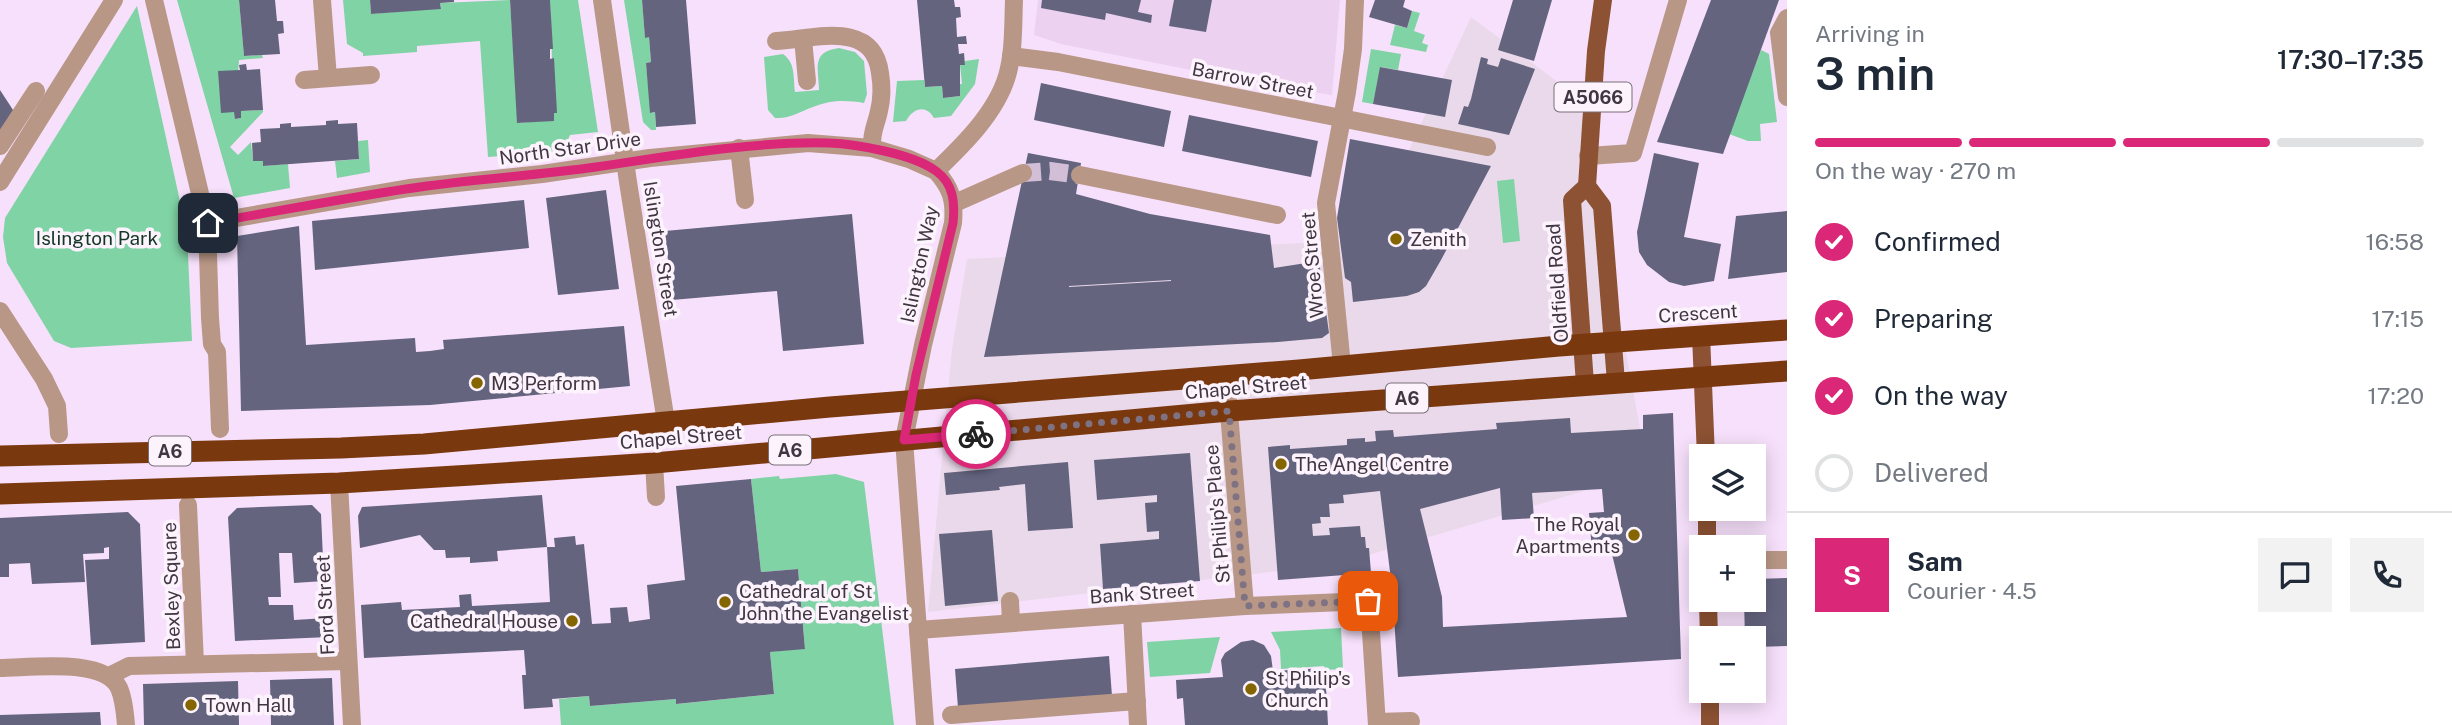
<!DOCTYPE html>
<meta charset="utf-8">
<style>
body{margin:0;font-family:"Public Sans",sans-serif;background:#f2f2f3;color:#1f2937;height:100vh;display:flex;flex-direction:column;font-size:26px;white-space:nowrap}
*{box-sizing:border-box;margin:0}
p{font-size:23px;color:#747a83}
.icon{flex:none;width:38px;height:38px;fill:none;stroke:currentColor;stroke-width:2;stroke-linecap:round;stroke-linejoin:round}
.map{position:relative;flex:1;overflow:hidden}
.drawer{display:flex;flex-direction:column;background:#fff;width:665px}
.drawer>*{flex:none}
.controls{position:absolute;left:1689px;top:444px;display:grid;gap:14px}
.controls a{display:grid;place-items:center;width:77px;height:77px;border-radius:0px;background:#fff;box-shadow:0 4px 18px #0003;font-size:35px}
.pin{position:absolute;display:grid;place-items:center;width:60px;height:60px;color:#fff;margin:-30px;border-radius:14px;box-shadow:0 4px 10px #0006}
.courier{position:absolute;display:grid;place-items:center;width:70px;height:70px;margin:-35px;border:5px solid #db2777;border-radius:50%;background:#fff;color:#222;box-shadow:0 2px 9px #0007}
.summary em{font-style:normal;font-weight:600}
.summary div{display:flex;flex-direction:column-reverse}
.summary{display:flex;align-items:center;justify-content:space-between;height:119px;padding:0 28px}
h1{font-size:46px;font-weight:600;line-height:52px}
.bar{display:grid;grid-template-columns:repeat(4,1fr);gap:10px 7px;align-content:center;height:84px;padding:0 28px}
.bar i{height:9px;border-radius:5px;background:#e0e1e3}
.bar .on{background:#db2777}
.bar p{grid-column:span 4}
.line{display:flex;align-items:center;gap:18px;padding:0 28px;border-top:2px solid #e0e1e3}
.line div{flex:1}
.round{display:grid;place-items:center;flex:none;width:74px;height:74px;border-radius:0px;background:#f2f2f3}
ol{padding:0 28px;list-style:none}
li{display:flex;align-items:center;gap:21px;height:77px}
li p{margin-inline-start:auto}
li .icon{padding:7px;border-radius:50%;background:#db2777;color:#fff;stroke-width:4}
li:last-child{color:#747a83}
li i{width:38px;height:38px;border:4px solid #e0e1e3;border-radius:50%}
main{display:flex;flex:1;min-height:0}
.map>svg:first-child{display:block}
.commercial{fill:#ead9ea}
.built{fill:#ecd1f1}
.green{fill:#80d3a5}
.building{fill:#64647f;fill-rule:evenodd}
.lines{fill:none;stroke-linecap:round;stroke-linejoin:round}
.minor-tunnel{stroke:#d2bed6;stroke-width:18;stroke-dasharray:18 9;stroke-linecap:butt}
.minor{stroke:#b99786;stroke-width:18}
.major{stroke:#8c5233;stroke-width:18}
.highway{stroke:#7a380e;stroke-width:21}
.done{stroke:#7f7282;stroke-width:7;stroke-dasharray:0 12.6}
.route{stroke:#db2777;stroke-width:9}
.poi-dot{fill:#856500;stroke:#fcf3fd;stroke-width:2.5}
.labels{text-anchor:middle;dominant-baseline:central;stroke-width:7;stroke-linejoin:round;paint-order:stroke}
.shield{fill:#fcf3fd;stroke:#786f79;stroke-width:2}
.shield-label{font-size:18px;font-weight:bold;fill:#3f3641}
.street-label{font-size:19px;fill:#3f3641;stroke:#fcf3fd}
.park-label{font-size:19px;fill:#123724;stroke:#fcf3fd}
.poi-label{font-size:19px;fill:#3f3641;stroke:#fcf3fd;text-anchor:start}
</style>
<main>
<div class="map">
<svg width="1787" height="725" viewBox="0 0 1787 725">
<rect width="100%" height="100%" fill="#f7e0fb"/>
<path class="commercial" d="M1471 17 1579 98 1648 472 1338 564 928 612 952 349 967 259 1367 240Z"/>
<path class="built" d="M1038 0H1340L1332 95 1261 84 1061 44 1034 35Z"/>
<g class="green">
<path d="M177 0H239L244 56 262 55 263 58 239 60 235 119 241 118V111L263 110V112L230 147 238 155 251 142 253 161H263V166L288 164 290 188 234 198Z"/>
<path d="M343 0H370L371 14 441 8 440 3 510 0 518 123 554 120 550 0H578L598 132 570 135 563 151 488 157 480 41 417 46V52L363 56V53L347 44Z"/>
<path d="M624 0H642L645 37H649L651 62 646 63 651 113 655 112 656 130H651L643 122Z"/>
<path d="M137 6 187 233 192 341 71 348 54 341 7 263 3 237 5 218Z"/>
<path d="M1412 11 1420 13 1414 31 1425 35 1422 43 1428 45 1426 52 1390 45 1395 25 1407 28Z"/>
<path d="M839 48 855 52 864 61 867 94 864 103C845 100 831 100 813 107 799 112 790 119 775 118L768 110 764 57 783 54C796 63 793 78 795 92L819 90C819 69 810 52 839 48Z"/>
<path d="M1371 49 1401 54 1398 70 1381 67 1373 104 1362 102Z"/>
<path d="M1761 50 1769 54 1777 122 1760 124 1761 141H1748L1729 134Z"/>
<path d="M979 59 975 84 951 116 934 118C926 104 913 108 906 121L893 122 897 81 924 80 925 87 942 86 943 98 960 96 959 84H962L960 65H965V61Z"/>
<path d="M368 140 370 172 337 178 335 161 359 159 358 141Z"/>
<path d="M1514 179 1520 241 1503 243 1497 181Z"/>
<path d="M836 474 864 482 894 725H561L559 699 589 696 590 706 676 699 677 704 774 694 770 652 805 648 798 569 761 572 751 479 779 476 780 479Z"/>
<path d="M1341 628 1343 669 1325 670 1324 666 1281 669 1280 650 1271 632Z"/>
<path d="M1220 637 1210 673 1150 677 1147 642Z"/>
</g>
<g class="building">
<path d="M239 0H275L277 21H283L284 33 278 34 280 54 244 56Z"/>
<path d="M370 0H454V2L440 3 441 9 371 14Z"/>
<path d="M510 0H550L553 49H550V59L554 58 557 113H554V121L517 123Z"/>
<path d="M642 0H686L696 124 656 127 655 112 650 113 646 63 651 62 649 37 645 38Z"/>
<path d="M917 0H954L955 7H960L961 17 956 18 957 37 966 36 967 44H958L959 54 964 53 965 65H960V96L943 98 942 86 925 87Z"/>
<path d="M1042 0H1141L1138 12 1152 15 1151 23 1106 13 1105 20 1041 8Z"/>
<path d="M1174 0H1212L1206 32 1169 26Z"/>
<path d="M1375 0H1405L1403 7 1412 11 1407 28 1369 17Z"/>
<path d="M1513 0H1552L1534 61 1498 50Z"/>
<path d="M1711 0H1779L1723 154 1657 142Z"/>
<path d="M1481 57 1488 59 1487 64 1498 67 1501 58 1535 69 1509 135 1458 124 1464 106 1468 107 1471 99Z"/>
<path d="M246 64 247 70 260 69 263 110 241 111V118L235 119 234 112 221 113 218 71 240 70 239 65Z"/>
<path d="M1380 67 1452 80 1445 117 1373 104Z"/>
<path d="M1041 83 1171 111 1164 147 1034 120Z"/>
<path d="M0 90 15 113 0 137Z"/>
<path d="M1189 115 1318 141 1311 177 1182 151Z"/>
<path d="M338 120V124L357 123 359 159 263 166V161H253L252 143 261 142 260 129 280 128V124L291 123V127L326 125V121Z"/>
<path d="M1350 139 1491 166 1441 260 1426 286 1419 292 1407 296 1353 302 1351 282 1345 278 1337 218Z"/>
<path d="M1028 153 1081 163 1076 194 1150 214 1270 235 1274 268 1319 261 1329 333 1322 338 1278 342 984 357ZM1171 280V281L1069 287V286Z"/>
<path d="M1654 153 1699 163 1684 237 1721 244 1714 281 1684 286 1669 282 1647 265 1639 252 1637 232Z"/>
<path d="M606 190 619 289 558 295 546 198Z"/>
<path d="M524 200 529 248 315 270 312 221Z"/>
<path d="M1787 211V272L1728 279 1736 216Z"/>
<path d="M852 214 864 344 783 351 777 291 672 300 665 231Z"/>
<path d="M299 226 306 345 415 338 416 352 430 351 444 349 443 340 624 326 630 386 430 405 241 411 237 236Z"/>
<path d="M1673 413 1681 659 1398 677 1392 588 1380 491 1343 495 1344 503 1329 504 1330 517H1320L1321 523 1312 524 1313 536 1330 535 1329 528 1360 526 1361 537H1365L1366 548H1369L1371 573 1278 580 1268 447 1290 445V449L1347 445V439L1365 438V442L1376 441 1375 431 1393 430 1394 437 1497 429 1496 423 1570 418 1571 433 1643 429V415ZM1500 488 1502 520 1534 518 1532 493 1602 489 1604 512 1589 513 1592 551 1611 550 1627 617 1443 627 1442 597 1420 509Z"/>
<path d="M1190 453 1200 581 1103 589 1100 544 1159 539V531L1147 532 1145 503 1157 502V495L1097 500 1094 460Z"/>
<path d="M1068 462 1073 528 1028 531 1025 484 999 487 1000 490 946 495 944 473Z"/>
<path d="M751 479 761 572 798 569 805 649 770 652 774 694 676 704V699L590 706 589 696 552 699 553 707 524 709 522 675H526L524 650 364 658 361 605 401 602 402 610 460 607 459 595 471 594 472 606 550 602 547 547H555L554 538 575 536 576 545 584 544 592 624 611 623 610 608 627 607 629 622 650 619 647 585 685 580 676 486Z"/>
<path d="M542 495 547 547 497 551 498 561 470 563V557L446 558 445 550H434L420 535 360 548 358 516 362 507Z"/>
<path d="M312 505 321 514 324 581 294 583 292 553H279L281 597H268L269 605H293L294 620 327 618 329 637 235 641 228 517 237 508Z"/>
<path d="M128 512 140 524 145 642 91 645 85 560 109 559V547L104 548V553L83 554 85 582 32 584 30 563 9 564V577H0V518Z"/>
<path d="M992 530 998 601 945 606 939 534Z"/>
<path d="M1787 578V646L1754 647V639H1745L1744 600H1754V579Z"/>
<path d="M1253 640 1264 645 1271 656 1273 671 1325 668 1328 725H1185L1183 698 1177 699 1176 680 1223 677 1221 660 1225 653 1241 642Z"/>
<path d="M1109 656 1112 696 958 708 955 669Z"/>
<path d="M332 678 334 725H271L270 680Z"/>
<path d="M238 681 239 725H144L143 684Z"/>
<path d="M100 712 101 725H0V715Z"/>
</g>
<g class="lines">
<path class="minor-tunnel" d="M1023 173 1050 171 1080 175"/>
<g class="minor">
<path d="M154 0 207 223 210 318 212 344 217 352 220 429"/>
<path d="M322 0 328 78"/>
<path d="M602 0 628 182 666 422"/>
<path d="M1787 18 1779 33 1787 97"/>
<path d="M803 39 807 81"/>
<path d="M776 41C814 39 873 19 880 73 882 85 882 99 879 111 876 126 871 131 872 148"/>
<path d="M1011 56 1058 62 1487 147"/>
<path d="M304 80 371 75"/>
<path d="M0 146 36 91"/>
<path d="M739 148 745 200"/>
<path d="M1588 156 1633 153 1678 0"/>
<path d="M1080 175 1277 215"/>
<path d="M0 182 114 0"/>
<path d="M955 203 1023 173"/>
<path d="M207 223 409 188 542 174 650 158 808 143 872 148 909 159 936 171"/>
<path d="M0 311 44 379 57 406 59 434"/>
<path d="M1342 366 1326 203 1347 92 1353 49 1355 0"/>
<path d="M1226 376 1245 606"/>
<path d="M654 463 656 497"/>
<path d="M339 483 352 725"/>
<path d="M188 505 195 664"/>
<path d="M1754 560H1787"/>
<path d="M1010 601 1011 623"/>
<path d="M1132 614 1138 725"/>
<path d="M918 630 1245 606 1369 601 1377 725"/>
<path d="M0 668C29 668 104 657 119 688 124 699 125 713 126 725"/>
<path d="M109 676 129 666 348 661"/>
<path d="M951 715 1137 701"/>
<path d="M1377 722 1411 721"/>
<path d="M925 725 904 440 923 345 953 223C955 200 951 188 936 171 963 145 996 113 1007 76 1014 52 1013 25 1014 0"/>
</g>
<g class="major">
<path d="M1603 0 1596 51 1587 186 1602 206 1616 382"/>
<path d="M1701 335 1706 457"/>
<path d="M1585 384 1572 200 1587 186"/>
<path d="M1707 509V548"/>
<path d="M1708 600 1709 639"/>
<path d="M1710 691V725"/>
</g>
<g class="highway">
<path d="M0 456 341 448 424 444 830 407 1299 370 1559 346 1787 330"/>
<path d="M0 494 339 483 472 475 654 463 1229 411 1787 371"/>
</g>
</g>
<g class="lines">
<path class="done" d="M976 434 1229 411 1245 606 1368 601"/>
<path class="route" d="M208 223C274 212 340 199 406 189 469 179 533 176 596 167 670 156 754 141 829 143 857 144 913 154 936 171 954 184 955 203 953 223L916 375 904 440 976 434"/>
</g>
<g class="poi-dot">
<circle cx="1396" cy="239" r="7"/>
<circle cx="477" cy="383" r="7"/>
<circle cx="1281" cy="464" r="7"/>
<circle cx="1634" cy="535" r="7"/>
<circle cx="725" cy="602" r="7"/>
<circle cx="572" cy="621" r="7"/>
<circle cx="1251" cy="689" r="7"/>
<circle cx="191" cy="705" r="7"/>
</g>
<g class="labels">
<g class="shield">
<rect x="1554.5" y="82.5" width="77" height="29" rx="5"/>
<rect x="1386" y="383.5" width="42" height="29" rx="5"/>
<rect x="769" y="435.5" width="42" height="29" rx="5"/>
<rect x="149" y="436.5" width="42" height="29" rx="5"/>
</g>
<g class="shield-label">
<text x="1593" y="97">A5066</text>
<text x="1407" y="398">A6</text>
<text x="790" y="450">A6</text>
<text x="170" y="451">A6</text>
</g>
<g class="street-label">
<text transform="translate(1253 80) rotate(11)">Barrow Street</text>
<text transform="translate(570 148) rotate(-8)">North Star Drive</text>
<text transform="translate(661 249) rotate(81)">Islington Street</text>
<text transform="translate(919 264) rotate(-78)">Islington Way</text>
<text transform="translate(1312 265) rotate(-95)">Wroe Street</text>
<text transform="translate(1557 283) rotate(-94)">Oldfield Road</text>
<text transform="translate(1698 313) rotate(-4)">Crescent</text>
<text transform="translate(1246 387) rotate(-5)">Chapel Street</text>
<text transform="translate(681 437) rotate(-5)">Chapel Street</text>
<text transform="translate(1217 514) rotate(-95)">St Philip's Place</text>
<text transform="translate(171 586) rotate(-92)">Bexley Square</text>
<text transform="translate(1142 593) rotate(-4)">Bank Street</text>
<text transform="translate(325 605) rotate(-93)">Ford Street</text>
</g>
<g class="park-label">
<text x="97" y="238">Islington Park</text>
</g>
<g class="poi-label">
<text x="1410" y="239">Zenith</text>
<text x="491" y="383">M3 Perform</text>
<text x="1295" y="464">The Angel Centre</text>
<text x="1620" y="524" text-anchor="end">The Royal<tspan x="1620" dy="22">Apartments</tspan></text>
<text x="739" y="591">Cathedral of St<tspan x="739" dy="22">John the Evangelist</tspan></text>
<text x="558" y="621" text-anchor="end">Cathedral House</text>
<text x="1265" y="678">St Philip's<tspan x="1265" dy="22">Church</tspan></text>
<text x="205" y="705">Town Hall</text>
</g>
</g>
</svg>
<div class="controls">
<a><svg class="icon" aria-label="layers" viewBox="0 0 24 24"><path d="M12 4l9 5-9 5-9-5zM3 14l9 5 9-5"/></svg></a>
<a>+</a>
<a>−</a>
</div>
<div class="pin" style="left:1368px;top:601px;background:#ea580c"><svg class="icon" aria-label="bag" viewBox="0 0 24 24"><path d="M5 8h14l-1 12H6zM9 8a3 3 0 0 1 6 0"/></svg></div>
<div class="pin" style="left:208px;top:223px;background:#1f2937"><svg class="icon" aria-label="home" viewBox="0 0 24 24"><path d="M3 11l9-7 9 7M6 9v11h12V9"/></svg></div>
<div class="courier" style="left:976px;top:434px"><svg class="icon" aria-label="bike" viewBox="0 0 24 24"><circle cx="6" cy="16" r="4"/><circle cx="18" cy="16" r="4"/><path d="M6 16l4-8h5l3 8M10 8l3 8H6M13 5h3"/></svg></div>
</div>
<section class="drawer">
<div class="summary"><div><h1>3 min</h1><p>Arriving in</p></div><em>17:30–17:35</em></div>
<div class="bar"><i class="on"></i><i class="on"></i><i class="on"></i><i></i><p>On the way · 270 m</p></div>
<ol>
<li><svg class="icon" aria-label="check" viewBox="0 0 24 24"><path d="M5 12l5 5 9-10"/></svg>Confirmed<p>16:58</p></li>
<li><svg class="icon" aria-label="check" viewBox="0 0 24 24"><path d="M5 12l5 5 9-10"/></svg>Preparing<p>17:15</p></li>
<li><svg class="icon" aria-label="check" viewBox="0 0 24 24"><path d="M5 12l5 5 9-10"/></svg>On the way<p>17:20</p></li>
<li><i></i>Delivered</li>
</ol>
<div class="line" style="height:126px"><b class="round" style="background:#db2777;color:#fff">S</b><div><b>Sam</b><p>Courier · 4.5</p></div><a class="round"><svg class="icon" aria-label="chat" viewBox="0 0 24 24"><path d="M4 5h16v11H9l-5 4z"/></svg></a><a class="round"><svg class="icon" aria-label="phone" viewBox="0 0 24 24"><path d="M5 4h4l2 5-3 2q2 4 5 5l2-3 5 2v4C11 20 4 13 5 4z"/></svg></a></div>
</section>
</main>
